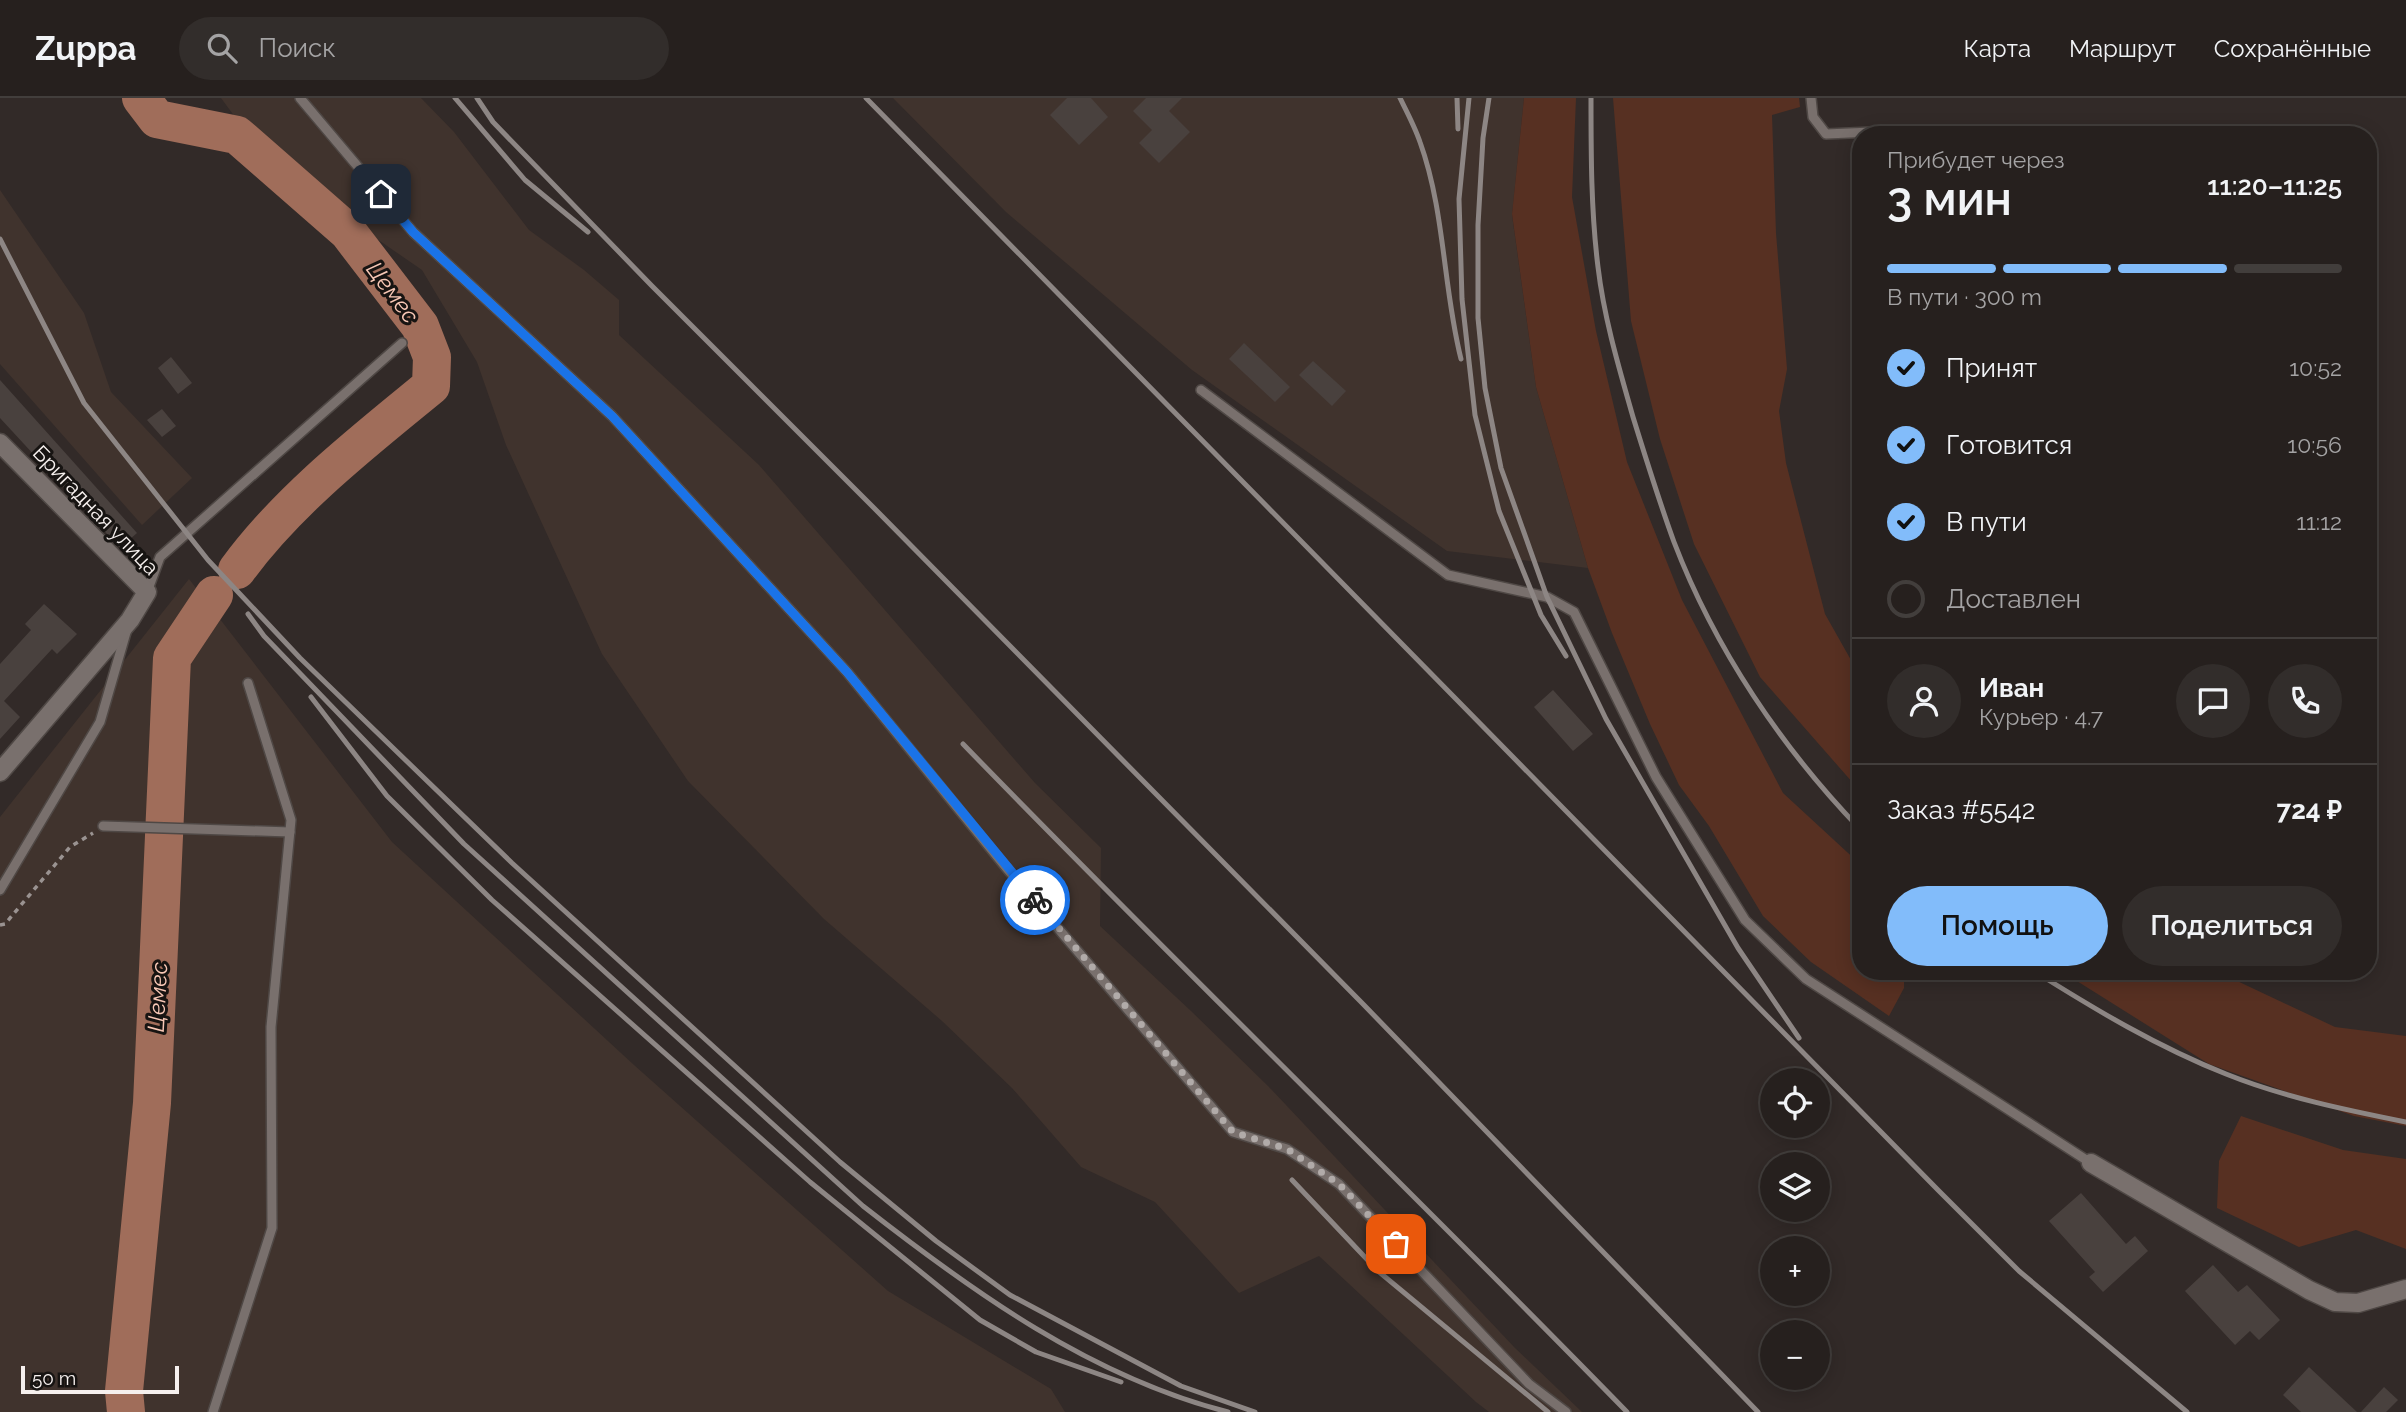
<!DOCTYPE html>
<html lang="ru">
<meta charset="utf-8">
<style>
body{margin:0;font-family:Raleway,sans-serif;background:#322d2b;color:#f1f3f6;height:100vh;display:flex;flex-direction:column;font-size:26px;white-space:nowrap}
*{box-sizing:border-box;margin:0}
p{font-size:23px;color:#a4a3a4}
.icon{flex:none;width:38px;height:38px;fill:none;stroke:currentColor;stroke-width:2;stroke-linecap:round;stroke-linejoin:round}
.map{position:relative;flex:1;overflow:hidden}
.sheet{position:absolute;left:1852px;top:28px;width:525px;height:854px;display:flex;flex-direction:column;background:#26201e;border-radius:28px;box-shadow:0 4px 18px #0003,0 0 0 2px #423e3c}
.sheet>*{flex:none}
.controls{position:absolute;left:1760px;top:970px;display:grid;gap:14px}
.controls a{display:grid;place-items:center;width:70px;height:70px;border-radius:50%;background:#26201e;box-shadow:0 4px 18px #0003,0 0 0 2px #423e3c;font-size:35px}
.scale{position:absolute;left:21px;bottom:18px;width:158px;box-sizing:border-box;padding-left:7px;border:4px solid #f6f0ee;border-top:0;font-size:19px;line-height:24px;white-space:nowrap;color:#f6f0ee;-webkit-text-stroke:5px #171412;paint-order:stroke}
.pin{position:absolute;display:grid;place-items:center;width:60px;height:60px;color:#fff;margin:-30px;border-radius:14px;box-shadow:0 4px 10px #0006}
.courier{position:absolute;display:grid;place-items:center;width:70px;height:70px;margin:-35px;border:5px solid #1a73e8;border-radius:50%;background:#fff;color:#222;box-shadow:0 2px 9px #0007}
.overview em{font-style:normal;font-weight:600}
.overview div{display:flex;flex-direction:column-reverse}
.overview{display:flex;align-items:center;justify-content:space-between;height:119px;padding:0 35px}
h1{font-size:46px;font-weight:600;line-height:52px}
.bar{display:grid;grid-template-columns:repeat(4,1fr);gap:10px 7px;align-content:center;height:84px;padding:0 35px}
.bar i{height:9px;border-radius:5px;background:#423e3c}
.bar .active{background:#82bcfa}
.bar p{grid-column:span 4}
.line{display:flex;align-items:center;gap:18px;padding:0 35px;border-top:2px solid #423e3c}
.line div{flex:1}
.round{display:grid;place-items:center;flex:none;width:74px;height:74px;border-radius:37px;background:#322d2b}
ol{padding:0 35px;list-style:none}
li{display:flex;align-items:center;gap:21px;height:77px}
li p{margin-inline-start:auto}
li .icon{padding:7px;border-radius:50%;background:#82bcfa;color:#111;stroke-width:4}
li:last-child{color:#a4a3a4}
li i{width:38px;height:38px;border:4px solid #423e3c;border-radius:50%}
.button{display:flex;gap:14px;margin-top:auto;padding:14px 35px}
.button a{flex:1;height:80px;border-radius:42px;background:#82bcfa;color:#111;font-size:28px;font-weight:600;line-height:80px;text-align:center}
.button a+a{background:#322d2b;color:#f1f3f6}
header{display:flex;align-items:center;gap:42px;box-sizing:border-box;height:98px;padding:0 35px;background:#26201e;border-bottom:2px solid #423e3c}
header strong{font-size:33px}
nav{display:flex;gap:38px;margin-inline-start:auto;font-size:24px}
.search{width:490px;height:63px;background:#322d2b;display:flex;align-items:center;gap:18px;box-sizing:border-box;padding:0 24px;border-radius:38px;color:#a4a3a4;font-size:26px}
.map>svg:first-child{display:block}
.built{fill:#40332d}
.green{fill:#573022}
.lines{fill:none;stroke-linecap:round;stroke-linejoin:round}
.river{stroke:#a06d5a;stroke-width:38}
.building{fill:#49413e}
.service-casing{stroke:#4f4845;stroke-width:12}
.minor-casing{stroke:#4f4845;stroke-width:21}
.path{stroke:#9a9391;stroke-width:3.5;stroke-dasharray:5 5;stroke-linecap:butt}
.service{stroke:#79706d;stroke-width:9}
.minor{stroke:#79706d;stroke-width:18}
.rail{stroke:#8d8684;stroke-width:5}
.done{stroke:#b1aba9;stroke-width:7;stroke-dasharray:0 12.6}
.route{stroke:#1a73e8;stroke-width:9}
.labels{text-anchor:middle;dominant-baseline:central;stroke-width:6;stroke-linejoin:round;paint-order:stroke}
.street-label{font-size:21px;fill:#f6f0ee;stroke:#171412}
.water-label{font-size:23px;font-style:italic;fill:#f7c7b5;stroke:#171412}
</style>
<header>
<strong>Zuppa</strong>
<div class="search"><svg class="icon" aria-label="search" viewBox="0 0 24 24"><circle cx="10" cy="10" r="6"/><path d="M15 15l6 6"/></svg>Поиск</div>
<nav><a>Карта</a><a>Маршрут</a><a>Сохранённые</a></nav>
</header>
<div class="map">
<svg width="2406" height="1314" viewBox="0 0 2406 1314">
<rect width="100%" height="100%" fill="#322a28"/>
<g class="built">
<path d="M221 0H421L454 34 529 132 584 172 619 202V237L759 367 1035 685 1101 750 1100 828 1191 913 1268 988 1515 1250 1582 1314H1489L1476 1304 1319 1158 1239 1195 1155 1104 1081 1069 1012 990 942 923 824 821 688 683 602 556 506 347 477 264 422 172 271 68Z"/>
<path d="M893 0H1524L1512 117 1536 289 1588 470 1447 453 1192 272 1006 114Z"/>
<path d="M0 92 84 215 111 294 192 380 142 427 0 266Z"/>
<path d="M189 481 392 744 634 967 888 1193 1051 1291 1065 1314H0V719Z"/>
</g>
<g class="green">
<path d="M1524 0H1576L1572 99 1596 233 1627 364 1682 502 1783 695 1860 766V873H1904V890L1889 918 1811 864 1763 818 1709 728 1679 687 1650 626 1612 535 1588 470 1536 289 1512 116Z"/>
<path d="M1613 0H1799L1800 9 1772 17 1776 135 1787 271 1779 313 1786 365 1825 516 1860 578V693L1760 579 1694 446 1660 341 1631 223Z"/>
<path d="M2061 873H2216L2335 929 2406 938V1028L2354 1018 2209 966Z"/>
<path d="M2241 1018 2343 1052 2406 1061V1151L2356 1132 2299 1149 2217 1110 2219 1063Z"/>
</g>
<g class="lines">
<g class="river">
<path d="M141 0 157 21 237 37 348 134 420 228 432 259 431 288C364 343 288 402 237 472"/>
<path d="M126 1314 124 1293 152 1005 172 560 214 497"/>
</g>
</g>
<g class="building">
<path d="M1067 0H1091L1108 19 1079 47 1050 17Z"/>
<path d="M1146 0H1182L1169 13 1190 34 1159 65 1139 45 1152 32 1133 13Z"/>
<path d="M1244 245 1290 289 1275 304 1229 261Z"/>
<path d="M171 259 192 285 178 296 158 270Z"/>
<path d="M1313 263 1346 293 1332 308 1299 277Z"/>
<path d="M0 282 137 435 120 450 0 320Z"/>
<path d="M162 311 176 328 162 339 147 322Z"/>
<path d="M44 506 77 536 57 556 52 551 4 603 20 619 0 641V566L31 532 25 526Z"/>
<path d="M1553 592 1593 636 1573 653 1534 609Z"/>
<path d="M2081 1095 2126 1146 2135 1138 2148 1153 2103 1194 2089 1179 2095 1174 2049 1123Z"/>
<path d="M2213 1167 2238 1194 2247 1187 2280 1222 2259 1242 2250 1233 2235 1247 2185 1193Z"/>
<path d="M2309 1269 2357 1314H2301L2283 1297Z"/>
<path d="M2384 1289 2398 1302 2386 1314H2361Z"/>
</g>
<g class="lines">
<defs>
<g id="service">
<path d="M300 0 413 134 612 318 847 574 1013 778 1233 1034 1287 1051 1339 1086 1529 1286 1566 1314"/>
<path d="M1811 0 1813 19 1826 36 1872 34 1876 37"/>
<path d="M1201 292 1448 477 1547 499 1574 514 1656 679 1745 822 1806 881 2091 1065"/>
<path d="M147 494 160 459 402 245"/>
<path d="M103 728 290 734"/>
<path d="M0 792 100 624 127 531"/>
<path d="M213 1314 272 1130 271 929 291 722 248 585"/>
</g>
<g id="minor">
<path d="M0 345 147 494 130 522 0 674"/>
<path d="M2091 1065 2309 1192 2335 1204 2358 1205 2406 1191"/>
</g>
</defs>
<use href="#service" class="service-casing"/>
<use href="#minor" class="minor-casing"/>
<path class="path" d="M0 827 5 826 70 749 93 735"/>
<use href="#service" class="service"/>
<use href="#minor" class="minor"/>
<g class="rail">
<path d="M455 0 525 82 588 134"/>
<path d="M477 0 493 24 652 188 874 410 1363 906 1758 1314"/>
<path d="M866 0 1938 1092 2019 1173 2187 1314"/>
<path d="M1400 0C1407 14 1415 29 1420 44 1445 113 1443 190 1461 261"/>
<path d="M1457 0 1458 31"/>
<path d="M1469 0 1459 101 1462 201 1475 317 1499 413 1541 517 1566 558"/>
<path d="M1489 0 1483 40 1478 127V220L1485 290 1501 370 1547 499 1606 621 1738 850 1799 940"/>
<path d="M1591 0C1591 56 1591 113 1598 169 1604 220 1619 270 1633 319 1646 361 1659 403 1674 444 1715 551 1782 650 1860 731"/>
<path d="M0 141 84 305 208 462 300 560 512 765 840 1064 936 1143 1010 1197 1181 1288 1255 1314"/>
<path d="M248 516 264 538 464 746 863 1108C973 1194 1091 1279 1228 1314"/>
<path d="M311 599 387 698 492 802 810 1084 980 1222 1036 1254 1121 1284"/>
<path d="M963 646C1181 871 1408 1089 1627 1314"/>
<path d="M2034 873C2096 912 2158 949 2226 976 2283 999 2346 1012 2406 1024"/>
<path d="M1292 1082 1378 1173 1548 1314"/>
</g>
</g>
<g class="lines">
<path class="done" d="M1035 802 1233 1034 1287 1051 1339 1086 1396 1146"/>
<path class="route" d="M381 96 413 134 612 318 847 574 1035 802"/>
</g>
<g class="labels">
<g class="street-label">
<text transform="translate(96 412) rotate(46)">Бригадная улица</text>
</g>
<g class="water-label">
<text transform="translate(393 194) rotate(53)">Цемес</text>
<text transform="translate(157 899) rotate(-87)">Цемес</text>
</g>
</g>
</svg>
<div class="controls">
<a><svg class="icon" aria-label="locate" viewBox="0 0 24 24"><circle cx="12" cy="12" r="6"/><path d="M12 2v4M12 18v4M2 12h4M18 12h4"/></svg></a>
<a><svg class="icon" aria-label="layers" viewBox="0 0 24 24"><path d="M12 4l9 5-9 5-9-5zM3 14l9 5 9-5"/></svg></a>
<a>+</a>
<a>−</a>
</div>
<div class="scale">50 m</div>
<div class="pin" style="left:1396px;top:1146px;background:#ea580c"><svg class="icon" aria-label="bag" viewBox="0 0 24 24"><path d="M5 8h14l-1 12H6zM9 8a3 3 0 0 1 6 0"/></svg></div>
<div class="pin" style="left:381px;top:96px;background:#1f2937"><svg class="icon" aria-label="home" viewBox="0 0 24 24"><path d="M3 11l9-7 9 7M6 9v11h12V9"/></svg></div>
<div class="courier" style="left:1035px;top:802px"><svg class="icon" aria-label="bike" viewBox="0 0 24 24"><circle cx="6" cy="16" r="4"/><circle cx="18" cy="16" r="4"/><path d="M6 16l4-8h5l3 8M10 8l3 8H6M13 5h3"/></svg></div>
<section class="sheet">
<div class="overview"><div><h1>3 мин</h1><p>Прибудет через</p></div><em>11:20–11:25</em></div>
<div class="bar"><i class="active"></i><i class="active"></i><i class="active"></i><i></i><p>В пути · 300 m</p></div>
<ol>
<li><svg class="icon" aria-label="check" viewBox="0 0 24 24"><path d="M5 12l5 5 9-10"/></svg>Принят<p>10:52</p></li>
<li><svg class="icon" aria-label="check" viewBox="0 0 24 24"><path d="M5 12l5 5 9-10"/></svg>Готовится<p>10:56</p></li>
<li><svg class="icon" aria-label="check" viewBox="0 0 24 24"><path d="M5 12l5 5 9-10"/></svg>В пути<p>11:12</p></li>
<li><i></i>Доставлен</li>
</ol>
<div class="line" style="height:126px"><a class="round"><svg class="icon" aria-label="person" viewBox="0 0 24 24"><circle cx="12" cy="8" r="4"/><path d="M4 21q1-7 8-7t8 7"/></svg></a><div><b>Иван</b><p>Курьер · 4.7</p></div><a class="round"><svg class="icon" aria-label="chat" viewBox="0 0 24 24"><path d="M4 5h16v11H9l-5 4z"/></svg></a><a class="round"><svg class="icon" aria-label="phone" viewBox="0 0 24 24"><path d="M5 4h4l2 5-3 2q2 4 5 5l2-3 5 2v4C11 20 4 13 5 4z"/></svg></a></div>
<div class="line" style="height:91px"><div>Заказ #5542</div><b>724 ₽</b></div>
<div class="button"><a>Помощь</a><a>Поделиться</a></div>
</section>
</div>
